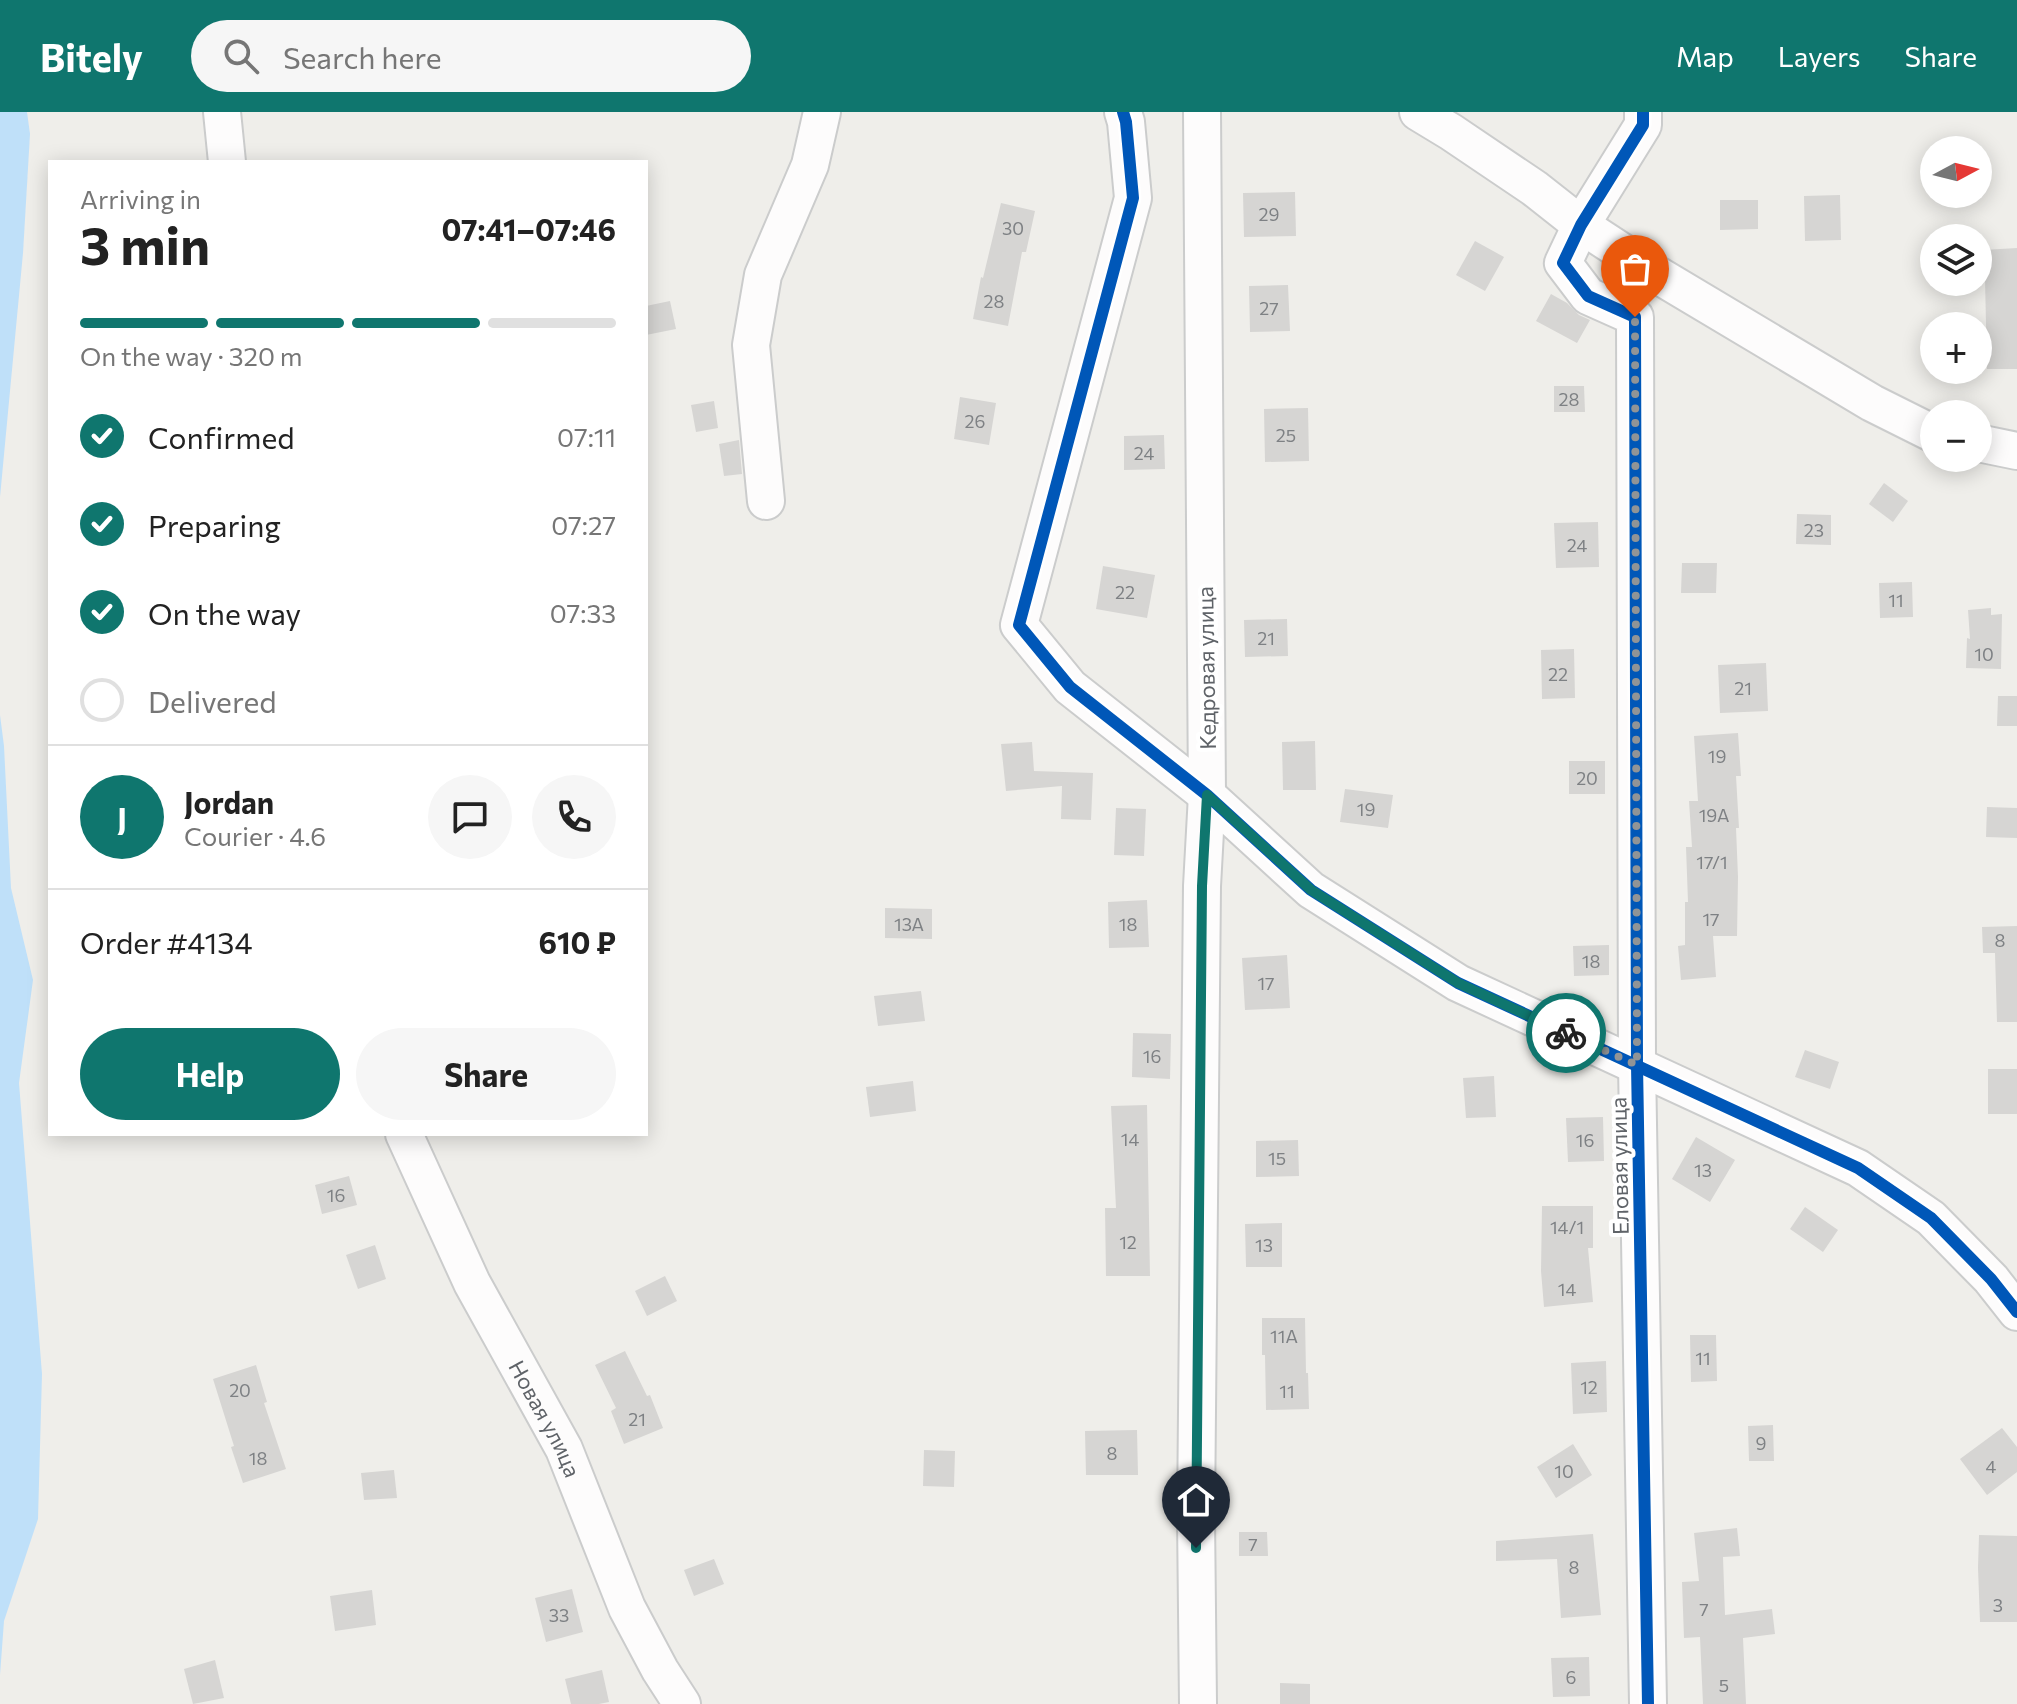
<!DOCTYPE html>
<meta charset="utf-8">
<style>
body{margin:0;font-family:Commissioner,sans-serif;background:#f6f6f6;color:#222;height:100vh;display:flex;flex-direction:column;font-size:30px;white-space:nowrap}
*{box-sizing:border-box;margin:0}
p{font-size:26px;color:#767676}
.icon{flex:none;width:44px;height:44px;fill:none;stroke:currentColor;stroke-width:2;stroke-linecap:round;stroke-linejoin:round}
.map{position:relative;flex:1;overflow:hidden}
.panel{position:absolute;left:48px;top:48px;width:600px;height:976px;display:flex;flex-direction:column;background:#fff;border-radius:0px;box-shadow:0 4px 20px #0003}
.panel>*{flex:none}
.needle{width:52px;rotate:83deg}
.tools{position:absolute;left:1920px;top:24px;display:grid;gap:16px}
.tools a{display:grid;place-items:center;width:72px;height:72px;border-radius:50%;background:#fff;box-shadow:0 4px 20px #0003;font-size:40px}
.pin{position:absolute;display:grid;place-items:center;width:68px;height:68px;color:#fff;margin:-82px -34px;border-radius:50% 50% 50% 0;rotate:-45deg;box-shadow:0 0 8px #0007}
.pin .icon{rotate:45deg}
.courier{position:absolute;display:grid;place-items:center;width:80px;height:80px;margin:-40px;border:6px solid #0f766e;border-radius:50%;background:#fff;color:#222;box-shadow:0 2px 10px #0007}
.head em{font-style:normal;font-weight:700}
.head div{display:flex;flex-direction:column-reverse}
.head{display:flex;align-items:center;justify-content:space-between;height:136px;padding:0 32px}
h1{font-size:52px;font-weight:700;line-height:60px}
.bar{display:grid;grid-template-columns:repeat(4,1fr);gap:12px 8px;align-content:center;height:96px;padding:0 32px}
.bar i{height:10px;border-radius:6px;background:#e0e0e0}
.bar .selected{background:#0f766e}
.bar p{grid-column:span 4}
.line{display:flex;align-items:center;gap:20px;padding:0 32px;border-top:2px solid #e0e0e0}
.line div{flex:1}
.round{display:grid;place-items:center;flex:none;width:84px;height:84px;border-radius:42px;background:#f6f6f6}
ol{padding:0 32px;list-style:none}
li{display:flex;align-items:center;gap:24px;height:88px}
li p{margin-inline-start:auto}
li .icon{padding:8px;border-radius:50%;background:#0f766e;color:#fff;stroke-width:4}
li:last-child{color:#767676}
li i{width:44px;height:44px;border:4px solid #e0e0e0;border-radius:50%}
.cta{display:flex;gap:16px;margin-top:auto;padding:16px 32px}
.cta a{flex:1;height:92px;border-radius:48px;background:#0f766e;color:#fff;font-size:32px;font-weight:700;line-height:92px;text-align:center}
.cta a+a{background:#f6f6f6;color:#222}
header{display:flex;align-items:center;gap:48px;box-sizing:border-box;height:112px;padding:0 40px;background:#0f766e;color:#fff}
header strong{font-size:38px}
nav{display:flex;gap:44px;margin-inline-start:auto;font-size:28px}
.search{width:560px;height:72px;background:#f6f6f6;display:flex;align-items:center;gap:20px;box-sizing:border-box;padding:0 28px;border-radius:44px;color:#767676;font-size:30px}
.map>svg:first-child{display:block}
.water{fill:#bfe0f9}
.building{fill:#d6d5d3}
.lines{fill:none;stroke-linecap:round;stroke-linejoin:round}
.minor-casing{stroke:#cbcccc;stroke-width:40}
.minor{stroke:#fdfcfc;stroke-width:36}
.cycleway-casing{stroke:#fff;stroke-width:17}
.cycleway{stroke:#0057b8;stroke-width:12}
.done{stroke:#919496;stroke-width:8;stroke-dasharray:0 14.4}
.route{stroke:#0f766e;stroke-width:10}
.labels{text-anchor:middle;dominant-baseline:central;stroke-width:8;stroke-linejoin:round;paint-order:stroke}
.number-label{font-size:18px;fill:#7e8184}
.street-label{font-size:22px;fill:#5f6368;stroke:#fff}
</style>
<header>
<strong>Bitely</strong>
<div class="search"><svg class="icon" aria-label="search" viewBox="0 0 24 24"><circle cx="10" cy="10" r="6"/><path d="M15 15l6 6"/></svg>Search here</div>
<nav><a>Map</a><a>Layers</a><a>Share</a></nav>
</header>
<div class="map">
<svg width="2017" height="1592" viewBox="0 0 2017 1592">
<rect width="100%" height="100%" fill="#efeeea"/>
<g class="water">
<path d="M0 0H27L30 22 23 141 0 385Z"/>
<path d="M0 603 4 634 11 776 33 868 19 971 42 1262 38 1407 4 1509 0 1563Z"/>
</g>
<g class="building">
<path d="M1295 80 1296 124 1244 125 1243 81Z"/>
<path d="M1840 83 1841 128 1805 129 1804 84Z"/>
<path d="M1720 88H1758V117L1720 118Z"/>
<path d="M1001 91 1035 99 1026 140H1022L1008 214 973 207 981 165 983 166Z"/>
<path d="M1475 129 1504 145 1485 179 1456 163Z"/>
<path d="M2017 136V257H1987L1985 167 1983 138Z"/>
<path d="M1288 173 1290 219 1250 220 1249 174Z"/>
<path d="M1551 182 1567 191 1579 203 1590 208 1577 231 1536 209Z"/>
<path d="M670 189 676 217 646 223V194Z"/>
<path d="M1554 274H1584L1585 300H1554Z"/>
<path d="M960 285 996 291 989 333 954 327Z"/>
<path d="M714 289 718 316 696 320 691 293Z"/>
<path d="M1308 296 1309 349 1265 350 1264 297Z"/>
<path d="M1164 323 1165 357 1124 358V324Z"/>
<path d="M739 328 742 362 724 364 719 332Z"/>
<path d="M1884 371 1908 389 1893 410 1869 392Z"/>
<path d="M1797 402 1831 403V433L1796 432Z"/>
<path d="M1598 410 1599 455 1556 456 1554 411Z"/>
<path d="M1682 451H1717L1716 481H1681Z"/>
<path d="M1103 454 1155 463 1147 506 1096 497Z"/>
<path d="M1912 470 1913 505 1880 506 1879 471Z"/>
<path d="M1991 496V503L2002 502 2001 557 1966 556 1967 526 1970 527 1968 498Z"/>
<path d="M1287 507 1288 544 1245 545 1244 508Z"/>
<path d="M1574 537 1575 586 1542 587 1541 538Z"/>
<path d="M1766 551 1768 599 1720 601 1718 553Z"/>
<path d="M1998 584H2017V614H1997Z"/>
<path d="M1738 621 1741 664H1736L1739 716H1736L1738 765 1737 824H1713L1716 865 1681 868 1678 834 1685 833V790H1688L1686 735H1692L1689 689H1698L1694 624Z"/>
<path d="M1315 629 1316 678H1283L1282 630Z"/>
<path d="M1032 630 1034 659 1093 661 1091 708 1061 707 1062 674 1006 679 1001 632Z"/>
<rect x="1569" y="649" width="36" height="33"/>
<path d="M1345 677 1393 683 1388 716 1340 710Z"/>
<path d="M1987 695 2017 696V726L1986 725Z"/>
<path d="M1116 696 1146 697 1144 744 1114 743Z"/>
<path d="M1147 788 1149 835 1109 836 1108 790Z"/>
<path d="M885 796 932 797V827L885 826Z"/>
<path d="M2017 814V910H1997L1995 841H1983L1982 815Z"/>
<path d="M1609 833V863L1574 864 1573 834Z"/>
<path d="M1287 843 1290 896 1245 898 1242 846Z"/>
<path d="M921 879 925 909 878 914 874 884Z"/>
<path d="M1133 921 1171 922 1170 967 1132 965Z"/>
<path d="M1805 938 1839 950 1830 977 1795 965Z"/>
<rect x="1988" y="957" width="29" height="45"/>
<path d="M1494 964 1496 1005 1466 1006 1463 966Z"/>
<path d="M913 969 916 999 870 1005 866 975Z"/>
<path d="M1147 993 1150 1164H1106L1105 1096H1116L1111 994Z"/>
<path d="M1603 1005 1604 1049 1568 1050 1566 1006Z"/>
<path d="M1696 1025 1735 1048 1710 1090 1672 1067Z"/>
<path d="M1298 1028 1299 1064 1256 1065V1029Z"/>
<path d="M349 1064 357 1093 322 1102 315 1073Z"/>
<path d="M1542 1094H1593V1136H1588L1593 1190 1544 1195 1541 1159Z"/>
<path d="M1805 1095 1838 1118 1823 1140 1790 1117Z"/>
<path d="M1282 1111V1155H1246L1245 1112Z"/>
<path d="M375 1133 386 1167 358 1177 346 1143Z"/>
<path d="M665 1164 677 1189 647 1204 635 1179Z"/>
<path d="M1262 1206H1305L1306 1261H1308L1309 1297 1266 1298 1265 1243H1262Z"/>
<path d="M1690 1223H1716L1717 1269 1691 1270Z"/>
<path d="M625 1239 647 1284 650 1283 663 1316 624 1332 611 1299 616 1296 595 1253Z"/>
<path d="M1606 1249 1607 1300 1573 1302 1571 1251Z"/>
<path d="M256 1253 267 1290 264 1291 286 1357 243 1371 231 1335 234 1334 213 1267Z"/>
<path d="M1773 1313 1774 1349H1749L1748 1314Z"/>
<path d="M2002 1316 2017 1335V1360L1987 1383 1960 1347Z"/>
<path d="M1137 1318 1138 1363H1086L1085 1319Z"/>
<path d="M1573 1332 1592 1363 1556 1386 1537 1355Z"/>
<path d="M924 1338 955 1339 954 1375 923 1374Z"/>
<path d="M394 1358 397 1386 364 1388 361 1361Z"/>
<path d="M1737 1416 1740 1444 1723 1445 1725 1503 1772 1497 1775 1522 1743 1526 1746 1592H1703L1700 1525 1684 1526 1682 1470 1699 1469 1694 1421Z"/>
<path d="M1239 1420H1267L1268 1444H1239Z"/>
<path d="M1593 1422 1601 1503 1561 1506 1557 1447 1496 1449V1429Z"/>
<path d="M1979 1423 2017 1424V1510H1980L1978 1456Z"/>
<path d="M714 1447 724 1472 694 1484 684 1458Z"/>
<path d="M572 1477 583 1520 546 1530 535 1486Z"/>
<path d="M372 1478 376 1513 335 1519 330 1484Z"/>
<path d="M1589 1545 1590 1584 1553 1585 1551 1546Z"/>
<path d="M215 1548 224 1586 193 1592 184 1557Z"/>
<path d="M602 1558 609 1590 599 1592H571L565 1567Z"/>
<path d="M1280 1571 1310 1572V1592H1280Z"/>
</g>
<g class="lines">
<defs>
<g id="minor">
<path d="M222 0 227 50"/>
<path d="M1123 0 1126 10 1133 86 1019 513 1070 575 1207 683 1311 778 1458 871 1858 1056 1931 1106 1991 1167 2017 1200"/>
<path d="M1418 0 1451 20 1534 76 1581 113 1656 162 1872 291 1934 322"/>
<path d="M1643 0V13L1581 113 1563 151 1588 184 1635 205 1637 953 1648 1592"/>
<path d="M1978 331 2017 339"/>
<path d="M766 389 751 233 763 163 810 53 822 0"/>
<path id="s1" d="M404 1022 472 1171 564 1337 627 1496 660 1558 682 1592"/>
<path d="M1198 1592 1196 1405 1202 774 1207 683 1202 0"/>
</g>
</defs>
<use href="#minor" class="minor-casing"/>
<use href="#minor" class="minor"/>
<defs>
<g id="cycleway">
<path d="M1123 0 1126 10 1133 86 1019 513 1070 575 1207 683 1311 778 1458 871 1858 1056 1931 1106 1991 1167 2017 1200"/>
<path d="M1643 0V13L1581 113 1563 151 1588 184 1635 205 1637 953 1648 1592"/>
</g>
</defs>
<use href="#cycleway" class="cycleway-casing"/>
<use href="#cycleway" class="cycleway"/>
</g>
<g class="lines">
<path class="done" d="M1566 921 1637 953 1635 205"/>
<path class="route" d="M1196 1436 1202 774 1207 683 1311 778 1458 871 1566 921"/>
</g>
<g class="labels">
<g class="number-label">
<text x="1269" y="102">29</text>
<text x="1013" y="116">30</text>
<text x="994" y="189">28</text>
<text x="1269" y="196">27</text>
<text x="1569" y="287">28</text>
<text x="975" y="309">26</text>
<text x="1286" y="323">25</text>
<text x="1144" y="341">24</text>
<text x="1814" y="418">23</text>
<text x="1577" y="433">24</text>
<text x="1125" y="480">22</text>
<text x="1896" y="488">11</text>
<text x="1266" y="526">21</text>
<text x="1984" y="542">10</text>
<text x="1558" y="562">22</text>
<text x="1743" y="576">21</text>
<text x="1717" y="644">19</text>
<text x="1587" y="666">20</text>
<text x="1366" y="697">19</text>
<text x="1714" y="703">19А</text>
<text x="1712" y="750">17/1</text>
<text x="1711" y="807">17</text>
<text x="909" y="812">13А</text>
<text x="1128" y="812">18</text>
<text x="2000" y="828">8</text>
<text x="1591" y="849">18</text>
<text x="1266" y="871">17</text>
<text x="1152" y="944">16</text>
<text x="1130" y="1027">14</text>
<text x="1585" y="1028">16</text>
<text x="1277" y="1046">15</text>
<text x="1703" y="1058">13</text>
<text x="336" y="1083">16</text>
<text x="1567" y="1115">14/1</text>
<text x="1128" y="1130">12</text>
<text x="1264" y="1133">13</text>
<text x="1567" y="1177">14</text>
<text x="1284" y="1224">11А</text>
<text x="1703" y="1246">11</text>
<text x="1589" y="1275">12</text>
<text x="240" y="1278">20</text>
<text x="1287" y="1279">11</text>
<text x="637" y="1307">21</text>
<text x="1761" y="1331">9</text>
<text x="1112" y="1341">8</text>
<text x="258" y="1346">18</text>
<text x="1991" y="1354">4</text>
<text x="1564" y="1359">10</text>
<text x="1253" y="1432">7</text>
<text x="1574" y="1455">8</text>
<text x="1998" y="1493">3</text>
<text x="1704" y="1497">7</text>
<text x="559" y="1503">33</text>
<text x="1571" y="1565">6</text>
<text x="1724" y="1573">5</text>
</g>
<g class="street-label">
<text transform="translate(1206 556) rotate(-91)">Кедровая улица</text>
<text transform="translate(1619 1054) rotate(-91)">Еловая улица</text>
<text stroke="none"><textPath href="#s1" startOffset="318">Новая улица</textPath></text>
</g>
</g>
</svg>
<div class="tools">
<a><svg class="needle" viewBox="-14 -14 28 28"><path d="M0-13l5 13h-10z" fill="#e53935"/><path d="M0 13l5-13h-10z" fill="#767676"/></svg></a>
<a><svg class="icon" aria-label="layers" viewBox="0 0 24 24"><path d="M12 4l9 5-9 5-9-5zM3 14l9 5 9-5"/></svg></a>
<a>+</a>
<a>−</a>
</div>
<div class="pin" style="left:1635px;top:205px;background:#ea580c"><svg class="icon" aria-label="bag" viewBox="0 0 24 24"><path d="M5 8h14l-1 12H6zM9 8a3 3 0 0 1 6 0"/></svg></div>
<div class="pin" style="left:1196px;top:1436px;background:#1f2937"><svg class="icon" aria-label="home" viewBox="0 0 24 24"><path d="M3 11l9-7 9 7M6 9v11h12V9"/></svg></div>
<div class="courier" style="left:1566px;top:921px"><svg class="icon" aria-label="bike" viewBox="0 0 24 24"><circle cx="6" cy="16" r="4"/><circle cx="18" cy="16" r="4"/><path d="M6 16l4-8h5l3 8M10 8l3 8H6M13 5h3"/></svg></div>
<section class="panel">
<div class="head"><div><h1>3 min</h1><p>Arriving in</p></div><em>07:41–07:46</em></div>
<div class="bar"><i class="selected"></i><i class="selected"></i><i class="selected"></i><i></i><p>On the way · 320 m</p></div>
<ol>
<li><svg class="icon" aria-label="check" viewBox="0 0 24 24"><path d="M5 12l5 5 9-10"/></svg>Confirmed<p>07:11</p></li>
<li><svg class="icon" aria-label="check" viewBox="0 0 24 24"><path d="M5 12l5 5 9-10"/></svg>Preparing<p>07:27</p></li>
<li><svg class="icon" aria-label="check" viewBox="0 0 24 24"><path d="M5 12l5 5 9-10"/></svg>On the way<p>07:33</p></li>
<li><i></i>Delivered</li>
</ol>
<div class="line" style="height:144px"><b class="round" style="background:#0f766e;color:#fff">J</b><div><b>Jordan</b><p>Courier · 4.6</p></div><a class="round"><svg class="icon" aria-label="chat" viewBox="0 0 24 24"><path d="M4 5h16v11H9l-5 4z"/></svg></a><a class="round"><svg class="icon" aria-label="phone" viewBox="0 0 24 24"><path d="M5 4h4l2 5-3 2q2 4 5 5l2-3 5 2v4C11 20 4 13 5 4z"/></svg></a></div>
<div class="line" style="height:104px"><div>Order #4134</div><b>610 ₽</b></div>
<div class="cta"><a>Help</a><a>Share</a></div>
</section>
</div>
